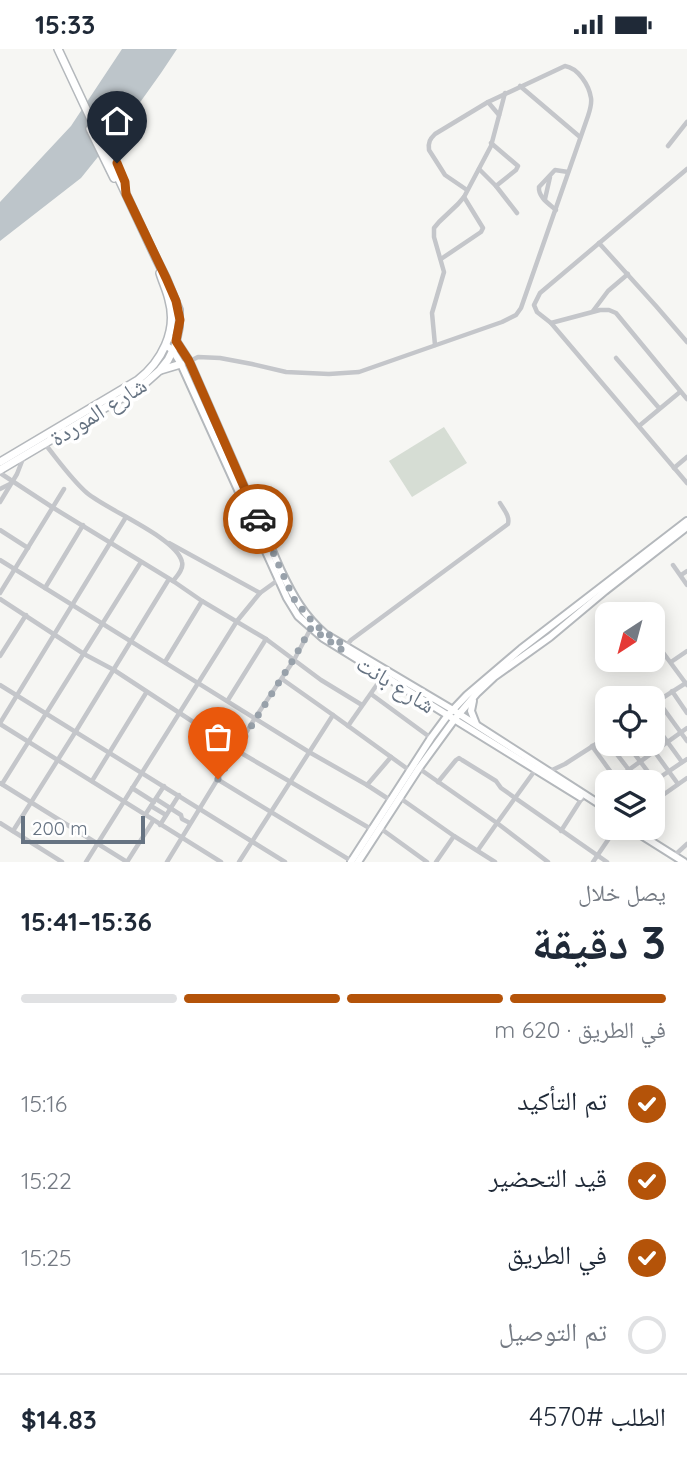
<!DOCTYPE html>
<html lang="ar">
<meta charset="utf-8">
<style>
body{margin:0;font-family:Quicksand,"Noto Naskh Arabic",sans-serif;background:#f2f2f3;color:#1f2937;direction:rtl;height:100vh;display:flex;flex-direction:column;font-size:26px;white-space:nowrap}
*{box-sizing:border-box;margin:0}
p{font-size:23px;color:#747a83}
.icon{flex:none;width:38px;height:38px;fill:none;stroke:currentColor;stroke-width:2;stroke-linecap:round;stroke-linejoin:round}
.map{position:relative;height:813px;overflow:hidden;direction:ltr}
.sheet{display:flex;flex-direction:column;background:#fff;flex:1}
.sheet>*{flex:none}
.needle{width:46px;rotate:216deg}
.controls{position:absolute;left:595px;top:553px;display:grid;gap:14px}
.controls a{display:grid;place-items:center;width:70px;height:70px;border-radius:14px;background:#fff;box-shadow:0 4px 18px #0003;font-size:35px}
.scale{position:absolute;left:21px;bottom:18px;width:124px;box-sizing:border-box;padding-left:7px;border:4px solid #667382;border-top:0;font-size:19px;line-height:24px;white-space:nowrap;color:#667382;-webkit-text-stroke:5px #fff;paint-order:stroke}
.pin{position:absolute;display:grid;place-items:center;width:60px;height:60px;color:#fff;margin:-72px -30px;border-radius:50% 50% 50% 0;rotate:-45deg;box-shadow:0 0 7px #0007}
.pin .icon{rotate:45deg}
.courier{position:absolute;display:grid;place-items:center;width:70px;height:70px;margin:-35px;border:5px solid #b45309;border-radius:50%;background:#fff;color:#222;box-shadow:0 2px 9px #0007}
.summary em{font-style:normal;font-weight:700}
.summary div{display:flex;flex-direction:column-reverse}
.summary{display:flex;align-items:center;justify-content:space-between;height:119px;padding:0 21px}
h1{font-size:46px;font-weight:700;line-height:52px}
.bar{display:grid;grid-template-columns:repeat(4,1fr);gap:10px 7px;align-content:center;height:84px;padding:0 21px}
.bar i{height:9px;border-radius:5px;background:#e0e1e3}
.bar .selected{background:#b45309}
.bar p{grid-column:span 4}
.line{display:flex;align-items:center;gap:18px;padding:0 21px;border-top:2px solid #e0e1e3}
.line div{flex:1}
ol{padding:0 21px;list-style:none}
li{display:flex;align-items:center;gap:21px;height:77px}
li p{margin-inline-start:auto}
li .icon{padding:7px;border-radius:50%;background:#b45309;color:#fff;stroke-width:4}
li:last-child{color:#747a83}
li i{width:38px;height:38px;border:4px solid #e0e1e3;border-radius:50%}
.status{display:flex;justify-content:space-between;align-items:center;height:49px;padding:0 35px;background:#fff;direction:ltr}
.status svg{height:19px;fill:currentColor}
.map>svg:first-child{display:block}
.green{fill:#d6ddd4}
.water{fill:#bdc5ca}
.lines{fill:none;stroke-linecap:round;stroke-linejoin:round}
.secondary-casing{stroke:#b4b8bc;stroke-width:10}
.primary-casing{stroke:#b4b8bc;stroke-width:10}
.minor{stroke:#c4c6ca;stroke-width:4.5}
.secondary{stroke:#fff;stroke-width:6}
.primary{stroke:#fff;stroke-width:7}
.done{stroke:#98a1aa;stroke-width:7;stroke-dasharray:0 12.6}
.route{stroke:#b45309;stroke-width:9}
.labels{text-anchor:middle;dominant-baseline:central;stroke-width:7;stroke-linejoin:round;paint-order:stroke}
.street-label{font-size:23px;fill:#667382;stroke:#fff}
</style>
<div class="status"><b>15:33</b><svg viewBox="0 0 49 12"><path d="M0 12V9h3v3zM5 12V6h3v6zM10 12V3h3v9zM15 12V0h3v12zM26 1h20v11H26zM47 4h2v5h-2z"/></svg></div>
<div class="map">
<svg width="687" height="813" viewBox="0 0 687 813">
<rect width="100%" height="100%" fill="#f6f6f3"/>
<path class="green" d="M444 378 467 414 412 448 389 412Z"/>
<path class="water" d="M122 0H177L161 24 126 73 81 129 0 192V153L71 77Z"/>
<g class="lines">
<defs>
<g id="secondary">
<path d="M169 288 176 292 189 312 281 522C293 547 304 567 325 585L453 661 607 760"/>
<path d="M166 296 173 302 181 315 287 549 298 567 323 589 580 748"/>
<path d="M473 652 471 662 476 675"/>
<path d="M630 779 684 813"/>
<path d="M351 813 431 689 448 666 467 646 521 600 687 472"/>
<path d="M358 813 419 719 454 671 477 644 494 628 550 588 605 542 687 478"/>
</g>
<g id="primary">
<path d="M90 80 114 129"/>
<path d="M161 321 181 315"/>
<path d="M0 413 138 331C161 313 178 282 169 251 167 242 163 234 160 224"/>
<path d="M0 421 142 337 160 321 168 311 175 297 179 278V261L166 229 155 207 58 0"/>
</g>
</defs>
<use href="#secondary" class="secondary-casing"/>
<use href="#primary" class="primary-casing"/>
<g class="minor">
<path d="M520 37 580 88"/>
<path d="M491 94 518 117 516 121 496 137 517 164"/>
<path d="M668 97 687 73"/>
<path d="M479 120 496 137"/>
<path d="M687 120 540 244 534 256 537 263 551 274 687 434"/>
<path d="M467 141 445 126 429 101C428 93 430 90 435 85L488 53"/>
<path d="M545 150 550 128"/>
<path d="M556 161C549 155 538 148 539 138L555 121 568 123"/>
<path d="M599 194 656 257 687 293"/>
<path d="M441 210 481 183 483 179 464 148"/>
<path d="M593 262 608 242 628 225"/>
<path d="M551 274 600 261H609L616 264 687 350"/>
<path d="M435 296 432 264 444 223 434 188V179L439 173 458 155 464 148 491 97 505 44"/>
<path d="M616 309 659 359"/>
<path d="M188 313 198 308 220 309 252 315 286 323 329 325 359 323 502 273 516 266 521 259 588 67C590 61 592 55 591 49 589 36 578 19 565 17L488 53 499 66"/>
<path d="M639 377 680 343"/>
<path d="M45 395C58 411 71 430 87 444 107 461 177 489 182 513 184 520 177 527 173 532"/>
<path d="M674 419 687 408"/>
<path d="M0 424 52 458 173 532 202 552 266 590 321 631 362 656"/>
<path d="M0 440 10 435"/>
<path d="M0 453 17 425 24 407"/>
<path d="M0 481 28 499"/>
<path d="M169 494 260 544"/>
<path d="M0 511 309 703 367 736 390 751"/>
<path d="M673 516 687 536"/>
<path d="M681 526 687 522"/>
<path d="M45 539 83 476"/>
<path d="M0 544 64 440"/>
<path d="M0 550 84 605 114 621 236 701 371 780"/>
<path d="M653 590 687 636"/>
<path d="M346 597 351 591 508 475C510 467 504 461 500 454"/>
<path d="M0 607 26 566"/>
<path d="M165 613 202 552"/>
<path d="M671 613 687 602"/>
<path d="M0 636 285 813"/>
<path d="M672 642 687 664"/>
<path d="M371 645 431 689"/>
<path d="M228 651 266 590"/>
<path d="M658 652 687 692"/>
<path d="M653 655 686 634"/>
<path d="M333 666 409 721"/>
<path d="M653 673 682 713"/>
<path d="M0 674 126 468"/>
<path d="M0 675 221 813"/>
<path d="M348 677 383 627"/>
<path d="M609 695 629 721"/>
<path d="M627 695 655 732"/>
<path d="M649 695 678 735"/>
<path d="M592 697 618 733"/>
<path d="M417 718 497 774 536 720"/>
<path d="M548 723 565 715 607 688"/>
<path d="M217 730 353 813"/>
<path d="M616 730 687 679"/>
<path d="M92 732 146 644"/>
<path d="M438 733 456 711 459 709 462 711 496 732 501 739 607 813"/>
<path d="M653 733 687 710"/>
<path d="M0 734 127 813"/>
<path d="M2 735 141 513"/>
<path d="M367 736 391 708"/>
<path d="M132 739 154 753"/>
<path d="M400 749 454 787 495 813"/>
<path d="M156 750 181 766 182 770 190 774"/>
<path d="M653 753 687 729"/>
<path d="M151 757 166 766"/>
<path d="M145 766 164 737"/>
<path d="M0 774 62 813"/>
<path d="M160 776 179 746"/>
<path d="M380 779 427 813"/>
<path d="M13 782 76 682 169 530"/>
<path d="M561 782 582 749"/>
<path d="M478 801 497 774 548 813"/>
<path d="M674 807 687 795"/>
<path d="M86 813 237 572 260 544 278 531"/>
<path d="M127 813 153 772"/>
<path d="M167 813 255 669 294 611 311 579"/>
<path d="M239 813 333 666 282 630"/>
<path d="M436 813 454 787"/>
<path d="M593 813 616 779"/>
</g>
<use href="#secondary" class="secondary"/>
<use href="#primary" class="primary"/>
</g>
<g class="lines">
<path class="done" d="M218 730 293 611 311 579 342 601 345 597 315 576 294 550 258 470"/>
<path class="route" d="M117 114 125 133 126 145 166 229 176 252 180 271 176 292 189 312 258 470"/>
</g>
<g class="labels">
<g class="street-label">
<text transform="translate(98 362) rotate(-32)">شارع الموردة</text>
<text transform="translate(396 635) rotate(32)">شارع بانت</text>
</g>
</g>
</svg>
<div class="controls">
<a><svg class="needle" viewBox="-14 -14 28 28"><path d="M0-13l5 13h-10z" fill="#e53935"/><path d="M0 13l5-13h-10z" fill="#747a83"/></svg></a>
<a><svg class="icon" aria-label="locate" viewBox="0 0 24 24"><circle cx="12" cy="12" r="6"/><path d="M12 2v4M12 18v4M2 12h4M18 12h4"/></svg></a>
<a><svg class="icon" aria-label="layers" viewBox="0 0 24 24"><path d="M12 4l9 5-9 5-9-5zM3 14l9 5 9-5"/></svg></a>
</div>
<div class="scale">200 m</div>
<div class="pin" style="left:218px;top:730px;background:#ea580c"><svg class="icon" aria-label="bag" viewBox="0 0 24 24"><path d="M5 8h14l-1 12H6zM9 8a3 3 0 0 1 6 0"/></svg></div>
<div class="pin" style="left:117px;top:114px;background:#1f2937"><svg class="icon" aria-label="home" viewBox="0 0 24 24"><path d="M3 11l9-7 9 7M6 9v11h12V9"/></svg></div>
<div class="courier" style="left:258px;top:470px"><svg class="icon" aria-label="car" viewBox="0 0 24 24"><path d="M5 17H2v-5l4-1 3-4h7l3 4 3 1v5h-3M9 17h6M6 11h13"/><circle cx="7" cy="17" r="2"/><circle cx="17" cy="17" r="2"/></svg></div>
</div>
<section class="sheet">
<div class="summary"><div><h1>3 دقيقة</h1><p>يصل خلال</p></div><em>15:36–15:41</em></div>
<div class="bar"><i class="selected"></i><i class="selected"></i><i class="selected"></i><i></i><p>في الطريق · 620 m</p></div>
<ol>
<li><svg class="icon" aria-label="check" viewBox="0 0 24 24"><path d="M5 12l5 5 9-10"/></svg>تم التأكيد<p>15:16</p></li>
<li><svg class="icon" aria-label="check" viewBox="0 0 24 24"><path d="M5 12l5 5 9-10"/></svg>قيد التحضير<p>15:22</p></li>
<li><svg class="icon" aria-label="check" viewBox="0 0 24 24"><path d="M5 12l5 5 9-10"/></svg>في الطريق<p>15:25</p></li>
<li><i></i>تم التوصيل</li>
</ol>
<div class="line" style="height:91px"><div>الطلب #4570</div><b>$14.83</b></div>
</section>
